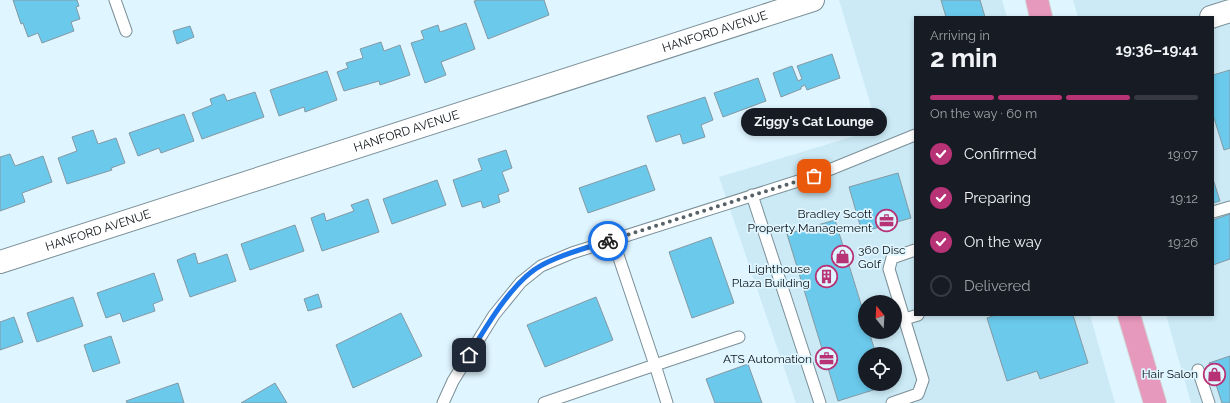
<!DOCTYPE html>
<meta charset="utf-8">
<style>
body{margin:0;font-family:Raleway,sans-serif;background:#20242c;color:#f1f3f6;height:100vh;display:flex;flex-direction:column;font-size:15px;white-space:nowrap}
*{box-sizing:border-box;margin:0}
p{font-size:13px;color:#9ea1a6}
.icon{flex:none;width:22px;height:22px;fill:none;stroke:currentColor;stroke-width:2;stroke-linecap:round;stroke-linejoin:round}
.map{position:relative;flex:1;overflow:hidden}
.panel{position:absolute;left:914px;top:16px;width:300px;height:300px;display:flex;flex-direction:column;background:#171b24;border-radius:0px;box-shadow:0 2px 6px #0003}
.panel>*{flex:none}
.needle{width:26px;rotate:342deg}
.fabs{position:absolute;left:858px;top:295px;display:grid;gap:8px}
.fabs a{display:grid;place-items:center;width:44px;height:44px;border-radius:50%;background:#171b24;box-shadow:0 2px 6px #0003;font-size:20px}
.pin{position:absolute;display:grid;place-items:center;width:34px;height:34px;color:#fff;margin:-17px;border-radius:8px;box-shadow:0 2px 6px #0006}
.courier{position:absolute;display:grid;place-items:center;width:40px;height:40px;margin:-20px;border:3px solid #1a73e8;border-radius:50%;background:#fff;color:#222;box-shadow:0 1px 5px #0007}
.bubble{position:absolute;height:28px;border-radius:14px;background:#171b24;box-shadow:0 2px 6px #0003;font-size:13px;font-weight:700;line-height:28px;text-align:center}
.overview em{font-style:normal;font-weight:700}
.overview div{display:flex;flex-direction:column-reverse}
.overview{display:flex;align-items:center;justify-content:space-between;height:68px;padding:0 16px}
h1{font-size:26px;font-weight:700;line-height:30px}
.bar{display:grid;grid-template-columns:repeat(4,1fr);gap:6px 4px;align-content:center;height:48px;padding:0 16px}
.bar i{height:5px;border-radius:3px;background:#363941}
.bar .selected{background:#b83276}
.bar p{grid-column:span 4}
ol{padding:0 16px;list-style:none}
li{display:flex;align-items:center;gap:12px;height:44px}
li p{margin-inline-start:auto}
li .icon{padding:4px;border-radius:50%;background:#b83276;color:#fff;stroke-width:4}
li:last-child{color:#9ea1a6}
li i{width:22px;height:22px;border:2px solid #363941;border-radius:50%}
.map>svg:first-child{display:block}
.built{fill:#cbeaf6;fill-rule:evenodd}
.building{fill:#6bc9ec;stroke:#8599a2}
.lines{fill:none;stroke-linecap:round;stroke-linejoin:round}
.service-casing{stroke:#7b8f97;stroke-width:13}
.minor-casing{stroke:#7b8f97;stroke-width:24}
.primary-casing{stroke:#d3d5d5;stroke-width:24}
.service{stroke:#fff;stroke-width:11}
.minor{stroke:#fff;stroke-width:22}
.primary{stroke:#e698bd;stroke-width:22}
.done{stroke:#566268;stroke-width:4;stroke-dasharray:0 7.2}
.route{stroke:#1a73e8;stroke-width:5}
.labels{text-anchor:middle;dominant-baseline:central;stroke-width:3.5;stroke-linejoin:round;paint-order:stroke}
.street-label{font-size:12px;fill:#0c1317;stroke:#dff5ff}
.poi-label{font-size:12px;fill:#0c1317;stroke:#dff5ff;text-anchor:end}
</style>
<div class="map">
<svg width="1230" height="403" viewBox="0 0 1230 403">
<rect width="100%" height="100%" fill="#dff5ff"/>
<g class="built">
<path d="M839 0H1002L1007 17H915V315H1090L1115 403H796L719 177 878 129ZM865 302H895V332H865ZM865 354H895V384H865Z"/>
<path d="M1073 0H1230V403H1191L1166 315H1213V17H1078Z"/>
</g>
<g class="building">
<path d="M13 0H77L79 6 76 7 80 19 71 22 74 31 42 43 38 33 28 37 23 23 21 24Z"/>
<path d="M478 0H544L549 15 488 39 474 1Z"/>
<path d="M941 0H980L985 17H946Z"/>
<path d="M466 23 475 49 441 62 446 75 425 83 411 43 424 39 421 31 438 25 440 32Z"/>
<path d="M190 26 194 37 177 44 173 31Z"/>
<path d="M381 42 384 51 400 45 410 75 380 85 379 81 344 91 337 72 348 68 346 63 363 58 360 49Z"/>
<path d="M832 54 840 78 807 90 805 85 801 87V89L781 97 773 73 792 66 798 81 802 79 797 66Z"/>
<path d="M1230 70V148L1224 150 1213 115V75Z"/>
<path d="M327 71 337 100 305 112 304 107 279 116 270 90Z"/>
<path d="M758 78 766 101 723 117 714 93Z"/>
<path d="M255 92 264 117 202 139 192 113 212 105 210 99 224 94 227 101Z"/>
<path d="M705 97 713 120 701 125 705 137 683 144 680 134 656 142 647 116Z"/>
<path d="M184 114 194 141 161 153 159 148 138 156 129 133Z"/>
<path d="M93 130 98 144 116 138 125 163 111 168 112 170 67 184 58 158 77 151 72 137Z"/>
<path d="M506 150 512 168 502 172 509 191 498 195 500 202 483 208 481 201 462 207 453 180 482 170 478 159Z"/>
<path d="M10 154 15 166 43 156 52 182 22 193 25 202 0 211V157Z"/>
<path d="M646 165 655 190 588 213 579 188Z"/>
<path d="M898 173 911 218 862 232 849 187Z"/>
<path d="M1213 179 1220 201 1213 203Z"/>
<path d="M437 180 446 205 392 224 383 199Z"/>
<path d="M368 199 379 232 322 251 311 218 324 213 326 221 354 211 351 205Z"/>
<path d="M1230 214V259L1213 265V220Z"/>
<path d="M835 220 865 317V332H869L876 354H865V384H885L886 386 838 401 787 234Z"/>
<path d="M295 225 304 251 250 270 241 244Z"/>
<path d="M711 237 734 303 692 318 669 252Z"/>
<path d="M195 253 198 264 227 254 236 281 190 297 177 260Z"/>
<path d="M154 273 163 300 153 304 155 311 123 322 120 313 106 318 97 293Z"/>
<path d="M318 294 322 307 308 311 304 299Z"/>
<path d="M73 297 83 326 37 342 27 313Z"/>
<path d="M596 297 613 340 545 367 527 325Z"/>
<path d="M401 313 422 356 353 388 336 345Z"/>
<path d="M995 315H1073L1088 363 1040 379 1037 371 1007 381 987 318Z"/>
<path d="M14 317 23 342 0 350V322Z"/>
<path d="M111 336 120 363 93 372 84 345Z"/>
<path d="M1230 356V403H1222L1209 363Z"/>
<path d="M748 364 762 403H715L706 379Z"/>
<path d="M178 383 184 403H127L126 401Z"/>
<path d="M275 383 287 403H241Z"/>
</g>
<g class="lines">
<defs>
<g id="service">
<path d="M115 0 126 31"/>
<path d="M752 195 820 403"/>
<path d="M1213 212 1230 207"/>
<path d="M905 319 918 315"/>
<path d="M1198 370 1209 403"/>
<path d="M443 403 453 381 494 315 521 282 541 266 572 253 814 176 915 135"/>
<path d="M544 403 655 365 613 240"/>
<path d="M667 403 655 365 739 337"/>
<path d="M892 403 918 394 923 380 889 269 892 258 915 250"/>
</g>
<g id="minor">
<path d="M1211 17 1230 11"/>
<path id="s1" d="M0 262 813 0"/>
</g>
<g id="primary">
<path d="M1037 0 1041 17"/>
<path d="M1129 315 1155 403"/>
</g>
</defs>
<use href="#service" class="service-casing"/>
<use href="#minor" class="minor-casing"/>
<use href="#primary" class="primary-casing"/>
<use href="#service" class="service"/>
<use href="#minor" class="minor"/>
<use href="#primary" class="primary"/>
</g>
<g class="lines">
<path class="done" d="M608 241 814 176"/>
<path class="route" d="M469 355C486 327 513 280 542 265 562 254 586 248 608 241"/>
</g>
<defs>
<symbol id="office-ring" viewBox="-11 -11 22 22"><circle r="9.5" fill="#dff5ff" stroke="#b83276" stroke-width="1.5"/><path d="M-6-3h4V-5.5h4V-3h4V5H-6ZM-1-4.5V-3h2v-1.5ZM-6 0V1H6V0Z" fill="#b83276"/></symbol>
<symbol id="shop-ring" viewBox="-11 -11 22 22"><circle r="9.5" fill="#dff5ff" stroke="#b83276" stroke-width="1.5"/><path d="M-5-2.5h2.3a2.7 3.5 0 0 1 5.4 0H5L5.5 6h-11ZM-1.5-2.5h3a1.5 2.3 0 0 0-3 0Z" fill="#b83276"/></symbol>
<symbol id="building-ring" viewBox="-11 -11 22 22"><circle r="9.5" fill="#dff5ff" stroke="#b83276" stroke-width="1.5"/><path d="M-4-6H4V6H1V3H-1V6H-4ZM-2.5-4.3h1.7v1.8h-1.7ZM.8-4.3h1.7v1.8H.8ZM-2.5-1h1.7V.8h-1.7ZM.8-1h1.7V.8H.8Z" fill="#b83276"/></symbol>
</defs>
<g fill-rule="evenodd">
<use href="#office-ring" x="874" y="208" width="25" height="25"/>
<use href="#shop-ring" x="830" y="244" width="25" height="25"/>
<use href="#building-ring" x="814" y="264" width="25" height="25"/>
<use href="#office-ring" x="814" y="346" width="25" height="25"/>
<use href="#shop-ring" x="1202" y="362" width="25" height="25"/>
</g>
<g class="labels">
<g class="street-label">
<text stroke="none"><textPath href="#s1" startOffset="751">HANFORD AVENUE</textPath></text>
<text stroke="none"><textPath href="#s1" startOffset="427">HANFORD AVENUE</textPath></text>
<text stroke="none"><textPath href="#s1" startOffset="103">HANFORD AVENUE</textPath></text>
</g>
<g class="poi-label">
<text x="872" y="214">Bradley Scott<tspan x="872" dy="14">Property Management</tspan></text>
<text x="858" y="250" text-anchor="start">360 Disc<tspan x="858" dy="14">Golf</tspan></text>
<text x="810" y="269">Lighthouse<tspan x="810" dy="14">Plaza Building</tspan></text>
<text x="812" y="359">ATS Automation</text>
<text x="1198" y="374">Hair Salon</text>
</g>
</g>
</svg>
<div class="fabs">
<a><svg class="needle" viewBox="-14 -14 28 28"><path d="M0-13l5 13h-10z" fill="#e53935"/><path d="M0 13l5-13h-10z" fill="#9ea1a6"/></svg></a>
<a><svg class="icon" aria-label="locate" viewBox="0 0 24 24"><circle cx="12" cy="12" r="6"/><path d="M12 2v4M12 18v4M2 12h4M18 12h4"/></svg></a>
</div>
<div class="pin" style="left:814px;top:176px;background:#ea580c"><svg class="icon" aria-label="bag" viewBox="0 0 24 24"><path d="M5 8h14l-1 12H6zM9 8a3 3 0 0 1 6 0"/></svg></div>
<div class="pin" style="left:469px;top:355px;background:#1f2937"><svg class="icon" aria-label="home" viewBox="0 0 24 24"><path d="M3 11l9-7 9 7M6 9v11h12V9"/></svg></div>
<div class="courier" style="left:608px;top:241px"><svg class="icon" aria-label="bike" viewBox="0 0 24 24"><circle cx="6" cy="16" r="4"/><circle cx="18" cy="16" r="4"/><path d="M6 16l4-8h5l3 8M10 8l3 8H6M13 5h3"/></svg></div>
<div class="bubble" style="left:741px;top:108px;width:146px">Ziggy's Cat Lounge</div>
<section class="panel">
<div class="overview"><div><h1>2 min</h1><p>Arriving in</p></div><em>19:36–19:41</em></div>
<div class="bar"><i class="selected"></i><i class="selected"></i><i class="selected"></i><i></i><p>On the way · 60 m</p></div>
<ol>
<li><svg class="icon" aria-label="check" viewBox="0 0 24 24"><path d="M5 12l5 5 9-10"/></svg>Confirmed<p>19:07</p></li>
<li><svg class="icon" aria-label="check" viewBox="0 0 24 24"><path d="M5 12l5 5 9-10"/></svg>Preparing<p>19:12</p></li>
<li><svg class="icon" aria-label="check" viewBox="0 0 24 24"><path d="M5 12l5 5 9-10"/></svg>On the way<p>19:26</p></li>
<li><i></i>Delivered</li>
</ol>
</section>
</div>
